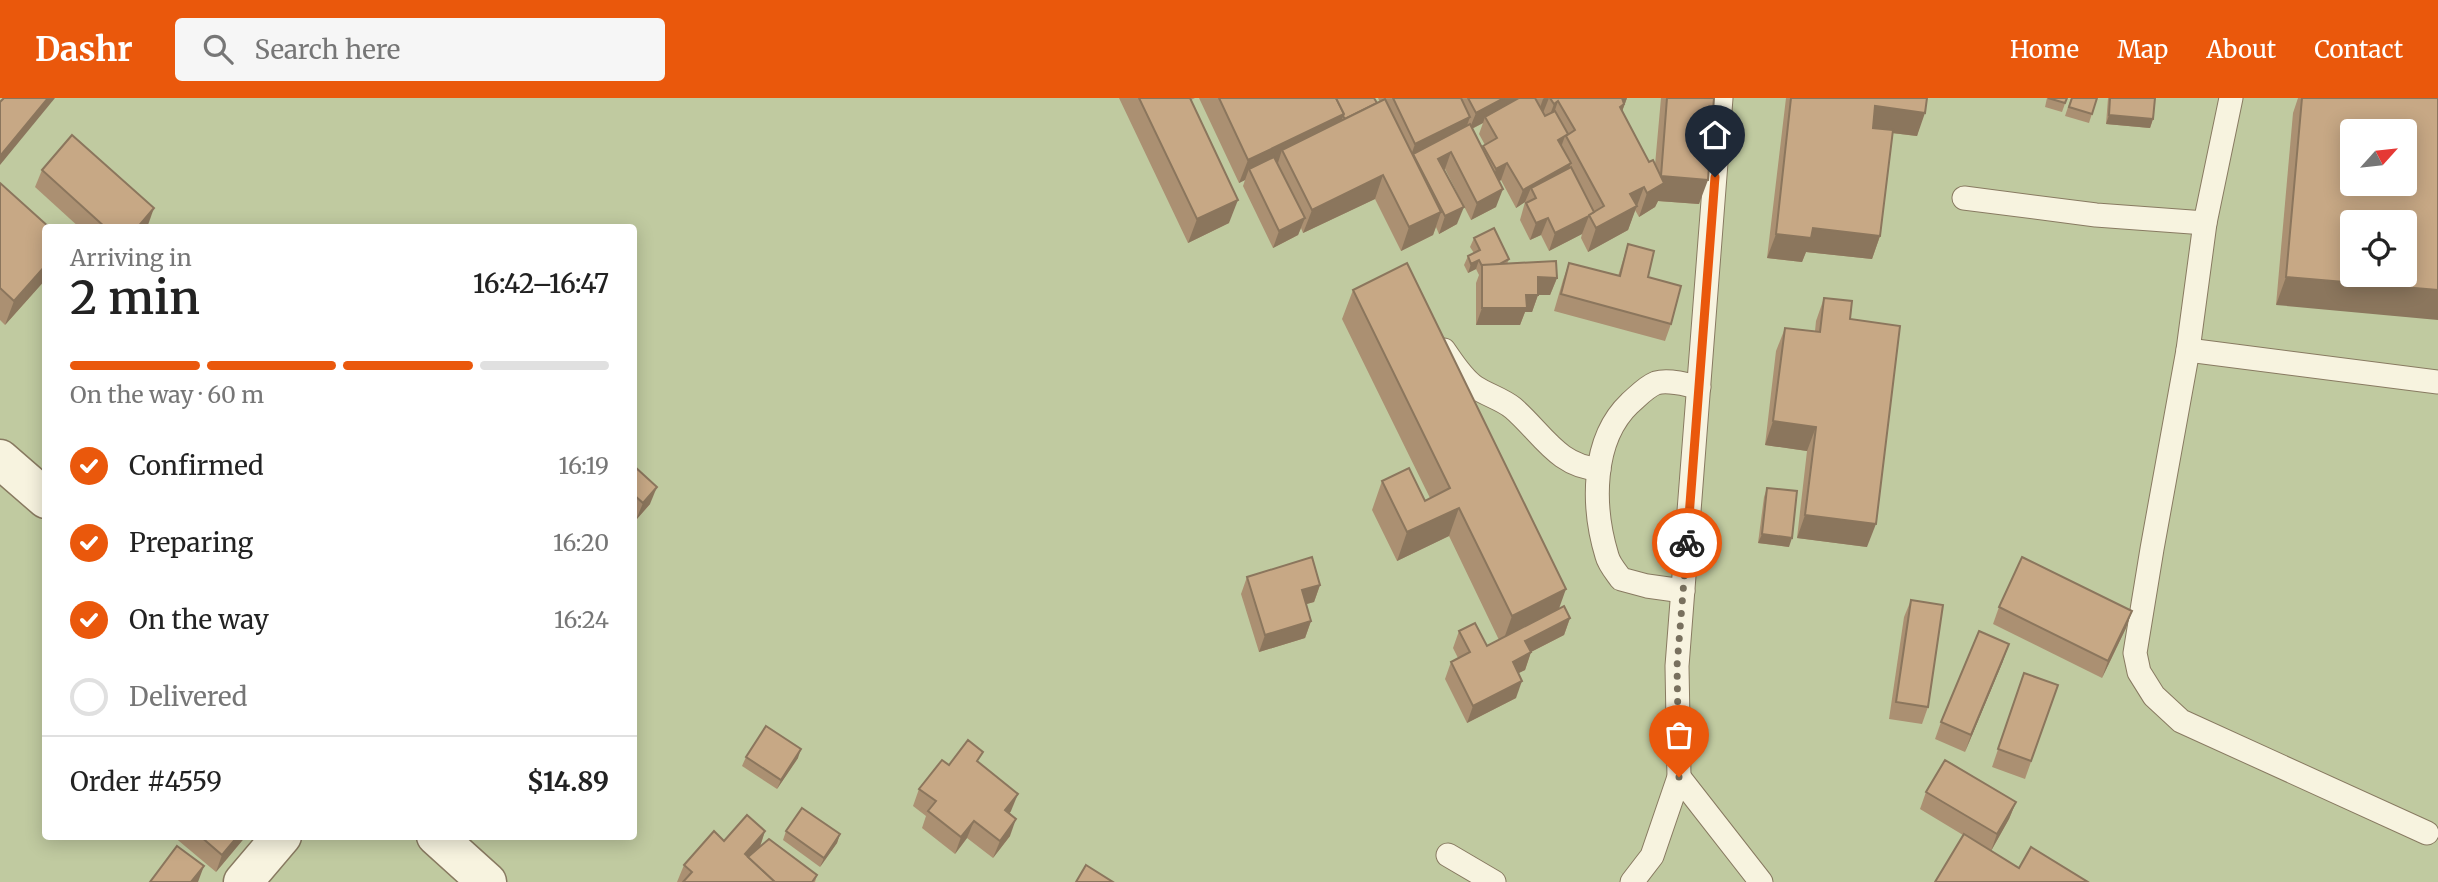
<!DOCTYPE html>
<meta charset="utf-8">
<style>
body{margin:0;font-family:Merriweather,serif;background:#f6f6f6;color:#222;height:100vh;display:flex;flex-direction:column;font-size:26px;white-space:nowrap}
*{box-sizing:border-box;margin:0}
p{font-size:23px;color:#767676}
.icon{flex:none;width:38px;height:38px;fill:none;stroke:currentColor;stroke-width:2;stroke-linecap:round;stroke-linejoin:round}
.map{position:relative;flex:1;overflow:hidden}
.details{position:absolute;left:42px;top:126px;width:595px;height:616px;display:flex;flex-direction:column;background:#fff;border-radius:7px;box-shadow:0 4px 18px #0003}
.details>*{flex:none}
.needle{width:46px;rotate:63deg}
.controls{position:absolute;left:2340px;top:21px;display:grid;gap:14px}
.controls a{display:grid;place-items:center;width:77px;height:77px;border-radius:7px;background:#fff;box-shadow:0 4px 18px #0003;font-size:35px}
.pin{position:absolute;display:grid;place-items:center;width:60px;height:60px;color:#fff;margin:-72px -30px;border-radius:50% 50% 50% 0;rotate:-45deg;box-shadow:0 0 7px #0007}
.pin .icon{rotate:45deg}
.courier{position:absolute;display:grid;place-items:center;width:70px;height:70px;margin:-35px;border:5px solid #ea580c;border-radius:50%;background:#fff;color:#222;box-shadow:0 2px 9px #0007}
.headline em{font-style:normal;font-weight:600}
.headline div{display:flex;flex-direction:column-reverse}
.headline{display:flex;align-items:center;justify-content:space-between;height:119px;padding:0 28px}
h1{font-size:46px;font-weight:600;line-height:52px}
.bar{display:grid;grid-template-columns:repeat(4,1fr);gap:10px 7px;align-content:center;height:84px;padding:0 28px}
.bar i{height:9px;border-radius:5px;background:#e0e0e0}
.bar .active{background:#ea580c}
.bar p{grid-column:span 4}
.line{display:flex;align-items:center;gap:18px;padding:0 28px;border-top:2px solid #e0e0e0}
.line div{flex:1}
ol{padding:0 28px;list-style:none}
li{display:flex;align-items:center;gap:21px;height:77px}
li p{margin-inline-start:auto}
li .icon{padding:7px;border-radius:50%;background:#ea580c;color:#fff;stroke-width:4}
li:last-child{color:#767676}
li i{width:38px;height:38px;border:4px solid #e0e0e0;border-radius:50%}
header{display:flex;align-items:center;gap:42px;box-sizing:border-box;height:98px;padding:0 35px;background:#ea580c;color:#fff}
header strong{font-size:33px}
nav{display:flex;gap:38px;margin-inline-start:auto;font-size:24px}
.search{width:490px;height:63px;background:#f6f6f6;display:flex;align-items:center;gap:18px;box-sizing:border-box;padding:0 24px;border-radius:7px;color:#767676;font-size:26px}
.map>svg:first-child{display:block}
.green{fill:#c0caa0;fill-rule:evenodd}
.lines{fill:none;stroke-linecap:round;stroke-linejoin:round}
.lane-casing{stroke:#887a61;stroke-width:25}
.street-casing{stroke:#887a61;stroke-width:41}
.lane{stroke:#f7f3df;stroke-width:23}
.street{stroke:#f7f3df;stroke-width:38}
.wall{fill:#ab9072;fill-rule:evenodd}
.shaded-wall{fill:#8b765d}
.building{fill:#c7a885;stroke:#8b765d;stroke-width:2;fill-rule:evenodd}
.done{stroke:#78705e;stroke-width:7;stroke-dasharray:0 12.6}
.route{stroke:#ea580c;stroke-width:9}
</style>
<header>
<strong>Dashr</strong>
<div class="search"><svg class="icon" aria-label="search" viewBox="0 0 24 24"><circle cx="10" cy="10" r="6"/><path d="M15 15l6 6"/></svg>Search here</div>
<nav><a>Home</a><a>Map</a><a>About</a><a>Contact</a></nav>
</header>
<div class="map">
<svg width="2438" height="784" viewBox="0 0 2438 784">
<rect width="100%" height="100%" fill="#ece6cc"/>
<path class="green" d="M0 0H2438V784H0ZM2352 33H2404V86H2352ZM2352 124H2404V177H2352ZM46 130H634V738H46Z"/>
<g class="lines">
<defs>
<g id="lane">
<path d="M2231 0 2205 125 2188 252 2152 451 2135 555 2139 574 2154 598 2181 623 2427 735"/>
<path d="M1964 100 2096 117 2205 125"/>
<path d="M1444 252C1453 265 1462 280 1475 289 1487 297 1502 301 1513 310 1542 335 1558 369 1599 371"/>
<path d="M2188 252 2438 284"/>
<path d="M1683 493 1647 488 1621 481C1616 474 1609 466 1607 458 1592 409 1591 342 1630 305 1638 298 1646 289 1656 285 1669 281 1686 287 1699 289"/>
<path d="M1679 679 1761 784"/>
<path d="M1448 757 1494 784"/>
<path d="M1632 784 1652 758 1679 679 1677 568 1721 0"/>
</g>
<g id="street">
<path d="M0 361 46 401"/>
<path d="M436 738 487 784"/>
<path d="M243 784 282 738"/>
</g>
</defs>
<use href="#lane" class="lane-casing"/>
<use href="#street" class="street-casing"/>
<use href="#lane" class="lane"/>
<use href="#street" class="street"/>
</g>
<g class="wall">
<path d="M1119 0H1195L1191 2 1229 125 1188 145Z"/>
<path d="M1199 0H1374L1377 5 1380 4 1378 0H1627L1622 13 1649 64 1655 67 1661 0H1714L1699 106 1658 103 1655 109 1639 119 1635 112 1628 132 1588 154 1581 140 1582 136 1549 153 1541 137 1530 142 1520 122 1525 104 1516 110 1501 82 1499 84 1496 109 1471 122 1445 71 1444 72 1457 126 1439 136 1436 129 1433 137 1401 153 1375 101 1303 135 1301 130 1298 137 1273 150 1243 88 1245 82 1239 85ZM1483 25 1479 36 1485 47 1482 50 1472 31Z"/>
<path d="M1786 0H1927L1917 38 1892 35 1880 138 1872 161 1806 154 1802 164 1767 160Z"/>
<path d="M2047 0H2067L2062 14 2045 9Z"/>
<path d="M2071 0H2097L2089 25 2065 18Z"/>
<path d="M2108 0H2155L2153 21 2150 30 2106 26Z"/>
<path d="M2298 0H2438L2276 207 2293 15Z"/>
<path d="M42 72 148 127 146 130H80L35 89Z"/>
<path d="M0 85 46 130V181L5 227 0 222Z"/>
<path d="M1474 140 1509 161 1507 166 1557 180 1550 197H1538L1532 214H1525L1520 227H1476V185L1479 177 1476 171 1468 175 1464 167 1468 158 1474 155 1470 149Z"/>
<path d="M1628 146 1648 179 1671 226 1665 243 1554 213 1563 182 1569 165 1618 178Z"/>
<path d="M1353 192 1559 511 1570 520 1564 537 1531 554 1525 572 1518 575 1516 600 1467 625 1445 581 1451 564 1458 560 1453 550 1459 533 1487 548 1499 542 1449 438 1397 463 1372 412 1382 383 1425 403 1430 400 1342 221Z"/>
<path d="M1824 200 1850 221 1867 449 1797 440 1807 353 1765 347 1776 253 1785 230 1815 233 1816 223Z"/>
<path d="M634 368 650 406 636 422 634 420Z"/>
<path d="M1767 390 1789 449 1758 445 1764 399Z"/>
<path d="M1247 479 1320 487 1314 504 1306 506 1311 523 1305 540 1259 554 1241 496Z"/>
<path d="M1911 502 1928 609 1922 626 1889 621 1904 519Z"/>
<path d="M1999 509 2132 513 2126 530 2102 580 1993 526Z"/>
<path d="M2003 563 1965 654 1935 641 1941 624Z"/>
<path d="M2024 575 2058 587 2025 681 1992 669Z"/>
<path d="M746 659 798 660 777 691 742 668Z"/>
<path d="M979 665 1011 713 1009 716 1010 738 993 760 967 740 955 756 922 730 926 718 913 708 919 691 949 667Z"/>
<path d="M1926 694 2016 704 2009 721 1991 753 2019 770 2088 784H1935L1963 737 1920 711Z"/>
<path d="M765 733 760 749 817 777 815 784H677L684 767 724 743Z"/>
<path d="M786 733 840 736 837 745 820 769 783 742Z"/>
<path d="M173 738H246L216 774Z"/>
</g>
<g class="shaded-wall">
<path d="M48 0H55L0 67V58Z"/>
<path d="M1504 0H1528L1485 19 1483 25 1469 32 1476 15Z"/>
<path d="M1544 0H1549L1543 15 1537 18 1543 1Z"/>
<path d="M1621 0H1627L1616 30Z"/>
<path d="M1558 3 1550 27 1545 30 1554 6Z"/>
<path d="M1875 8 1925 15 1917 38 1867 32Z"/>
<path d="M1344 16 1335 40 1282 52 1277 68 1249 71 1245 82 1239 85 1248 62Z"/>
<path d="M2109 17 2153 21 2150 30 2106 26Z"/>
<path d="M1470 19 1464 36 1409 63 1415 46Z"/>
<path d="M1565 38 1559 55 1558 42Z"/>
<path d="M1451 54 1445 71 1432 78 1438 61Z"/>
<path d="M1507 65 1501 82 1490 88 1496 71Z"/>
<path d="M1571 65 1564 82 1531 90 1525 104 1516 110 1523 92Z"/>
<path d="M1383 77 1375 101 1303 135 1312 112Z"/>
<path d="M1661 78 1708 82 1699 106 1658 103 1655 109 1639 119 1647 95Z"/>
<path d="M1644 89 1628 132 1588 154 1596 130 1630 96Z"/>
<path d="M1503 91 1496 109 1471 122 1477 105Z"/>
<path d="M1238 102 1229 125 1188 145 1197 121Z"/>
<path d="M1464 109 1457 126 1439 136 1445 118Z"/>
<path d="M154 110 148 127 146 130H137Z"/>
<path d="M1441 114 1433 137 1401 153 1409 129Z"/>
<path d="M1589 118 1582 136 1549 153 1555 135Z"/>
<path d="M1305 120 1298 137 1273 150 1279 133Z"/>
<path d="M1548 120 1541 137 1530 142 1536 125Z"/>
<path d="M1813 130 1880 138 1872 161 1806 154 1802 164 1767 160 1776 136Z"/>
<path d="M1479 162 1476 171 1468 175 1471 166Z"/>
<path d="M46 167V181L5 227 14 203Z"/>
<path d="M1538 179 1557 180 1550 197H1532Z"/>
<path d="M2286 179 2438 192V222L2276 207Z"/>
<path d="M1526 197H1538L1532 214H1525L1520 227H1476L1482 210Z"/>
<path d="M1773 323 1816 329 1807 353 1765 347Z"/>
<path d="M657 389 650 406 636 422 643 405Z"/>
<path d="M1459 410 1449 438 1397 463 1407 434Z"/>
<path d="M1805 417 1876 426 1867 449 1797 440Z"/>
<path d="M1762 436 1792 440 1789 449 1758 445Z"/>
<path d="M1320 487 1314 504 1296 509 1302 492Z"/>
<path d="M1566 491 1556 519 1502 546 1512 518Z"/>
<path d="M2132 513 2126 530 2102 580 2108 563Z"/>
<path d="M1570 520 1564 537 1519 560 1525 543Z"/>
<path d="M1311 523 1305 540 1259 554 1265 537Z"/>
<path d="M2009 546 2003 563 1965 654 1971 637Z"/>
<path d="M1531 554 1525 572 1507 581 1513 564Z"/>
<path d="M1522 583 1516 600 1467 625 1473 608Z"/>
<path d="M801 651 798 660 777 691 781 682Z"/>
<path d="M1018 696 1011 713 999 729 1005 712Z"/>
<path d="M2016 704 2009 721 1991 753 1997 736Z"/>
<path d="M1016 721 1010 738 993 760 1000 743Z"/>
<path d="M974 723 967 740 955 756 961 739Z"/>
<path d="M765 733 757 757 745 763V756Z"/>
<path d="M840 736 837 745 820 769 824 760Z"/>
<path d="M238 738H246L216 774 222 757Z"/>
<path d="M204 768 198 784H191Z"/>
</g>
<g class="building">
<path d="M4 0H48L0 58V4Z"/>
<path d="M1139 0H1190L1238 102 1197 121Z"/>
<path d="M1219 0H1336L1344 16 1248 62Z"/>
<path d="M1336 0H1374L1377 5 1345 21 1343 18 1344 16Z"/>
<path d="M1393 0H1461L1470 19 1415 46Z"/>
<path d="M1468 0H1504L1476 15Z"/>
<path d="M1519 0H1535L1545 18 1555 13 1568 36 1558 42 1571 65 1523 92 1507 65 1496 71 1483 48 1497 40 1485 19Z"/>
<path d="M1550 0H1622L1624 6 1620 9 1649 64 1653 62 1664 85 1647 95 1644 89 1630 96 1637 108 1596 130 1589 117 1604 108 1566 38 1575 32 1558 3 1554 6Z"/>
<path d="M1667 0H1714L1708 82 1661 78Z"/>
<path d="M1791 0H1927L1925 15 1875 8 1873 30 1893 32 1880 138 1813 130 1811 140 1776 136Z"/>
<path d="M2048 0H2067L2065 5Z"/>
<path d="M2072 0H2097L2092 16 2069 9Z"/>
<path d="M2110 0H2155L2153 21 2109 17Z"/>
<path d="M2302 0H2438V192L2286 179ZM2352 33H2404V86H2352ZM2352 124H2404V177H2352Z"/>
<path d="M1385 1 1441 114 1409 129 1383 77 1312 112 1282 52Z"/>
<path d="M1470 26 1503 91 1477 105 1451 54 1438 61 1464 109 1445 118 1413 56Z"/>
<path d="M72 37 154 110 137 130H106L42 72Z"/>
<path d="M1274 59 1305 120 1279 133 1249 71Z"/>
<path d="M1571 69 1594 114 1589 117V118L1555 135 1548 120 1536 125 1526 105 1536 100 1531 90Z"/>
<path d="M0 85 50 130H46V167L14 203 0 190Z"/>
<path d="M1494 130 1509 161 1498 167 1482 168 1479 162 1471 166 1468 158 1480 152 1474 140Z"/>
<path d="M1628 146 1654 153 1648 179 1681 188 1671 226 1561 196 1569 165 1620 178Z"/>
<path d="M1556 163 1557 180 1538 179V197H1526L1527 210H1482V167Z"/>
<path d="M1407 165 1566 491 1512 518 1459 410 1407 434 1382 383 1409 370 1425 403 1450 390 1353 192Z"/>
<path d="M1824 200 1852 203 1850 221 1900 228 1876 426 1805 417 1816 329 1773 323 1785 230 1820 234Z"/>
<path d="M634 368 657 389 643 405 634 397Z"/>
<path d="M1767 390 1797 393 1792 440 1762 436Z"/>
<path d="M1312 459 1320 487 1302 492 1311 523 1265 537 1247 479Z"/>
<path d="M2022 459 2132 513 2108 563 1999 509Z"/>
<path d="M1911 502 1943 507 1928 609 1896 604Z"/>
<path d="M1564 508 1570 520 1525 543 1531 554 1513 564 1522 583 1473 608 1451 564 1470 554 1459 533 1475 525 1487 548Z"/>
<path d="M1979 533 2009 546 1971 637 1941 624Z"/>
<path d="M2024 575 2058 587 2031 663 1998 651Z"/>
<path d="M766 628 801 651 781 682 746 659Z"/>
<path d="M968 642 983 654 977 663 1018 696 1005 712 1016 721 1000 743 974 723 961 739 928 713 936 703 919 691 942 662 949 667Z"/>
<path d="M1945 662 2016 704 1997 736 1926 694Z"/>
<path d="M802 710 840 736 824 760 786 733Z"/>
<path d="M747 717 765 733 745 756 775 784H683L692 774 684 767 714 733 724 743Z"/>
<path d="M1964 736 2019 770 2031 749 2088 784H1935Z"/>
<path d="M200 738H238L222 757Z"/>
<path d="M769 741 817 777 812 784H775L748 759Z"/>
<path d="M177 748 204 768 191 784H150Z"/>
<path d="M1086 767 1113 784H1076Z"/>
</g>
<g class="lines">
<path class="done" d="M1679 679 1677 568 1687 445"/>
<path class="route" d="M1687 445 1715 79"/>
</g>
</svg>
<div class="controls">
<a><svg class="needle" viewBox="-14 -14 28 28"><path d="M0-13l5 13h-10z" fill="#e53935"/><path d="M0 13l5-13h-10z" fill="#767676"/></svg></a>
<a><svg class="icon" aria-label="locate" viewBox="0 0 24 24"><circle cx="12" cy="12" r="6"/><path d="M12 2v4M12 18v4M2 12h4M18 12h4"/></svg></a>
</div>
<div class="pin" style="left:1679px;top:679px;background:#ea580c"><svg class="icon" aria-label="bag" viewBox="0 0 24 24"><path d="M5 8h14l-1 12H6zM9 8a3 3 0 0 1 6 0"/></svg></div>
<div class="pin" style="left:1715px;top:79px;background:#1f2937"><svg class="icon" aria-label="home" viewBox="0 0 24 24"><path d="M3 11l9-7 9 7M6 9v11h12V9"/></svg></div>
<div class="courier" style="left:1687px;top:445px"><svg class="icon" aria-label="bike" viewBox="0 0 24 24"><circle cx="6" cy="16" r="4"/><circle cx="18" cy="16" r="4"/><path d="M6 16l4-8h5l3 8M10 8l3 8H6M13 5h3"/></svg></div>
<section class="details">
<div class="headline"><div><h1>2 min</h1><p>Arriving in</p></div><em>16:42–16:47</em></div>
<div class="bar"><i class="active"></i><i class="active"></i><i class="active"></i><i></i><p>On the way · 60 m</p></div>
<ol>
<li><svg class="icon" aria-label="check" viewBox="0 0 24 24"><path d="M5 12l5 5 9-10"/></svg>Confirmed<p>16:19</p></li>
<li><svg class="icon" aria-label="check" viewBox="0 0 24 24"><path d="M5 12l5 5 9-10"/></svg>Preparing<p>16:20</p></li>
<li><svg class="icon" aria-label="check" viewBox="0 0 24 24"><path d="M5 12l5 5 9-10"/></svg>On the way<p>16:24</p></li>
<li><i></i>Delivered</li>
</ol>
<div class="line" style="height:91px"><div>Order #4559</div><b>$14.89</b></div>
</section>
</div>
